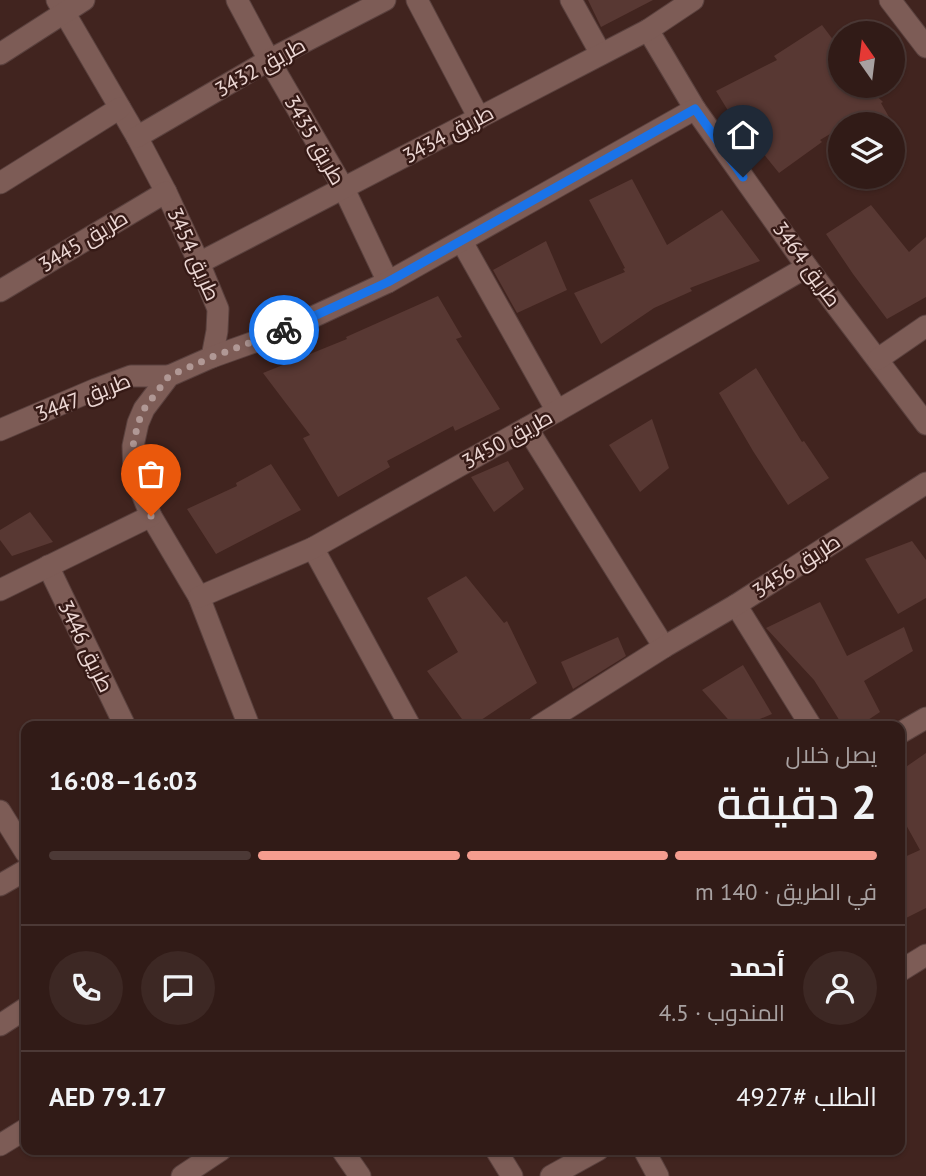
<!DOCTYPE html>
<html lang="ar">
<meta charset="utf-8">
<style>
body{margin:0;font-family:"PT Sans",Cairo,sans-serif;background:#3d2824;color:#f1f3f6;direction:rtl;height:100vh;display:flex;flex-direction:column;font-size:26px;white-space:nowrap}
*{box-sizing:border-box;margin:0}
p{font-size:23px;color:#a8a1a1}
.icon{flex:none;width:38px;height:38px;fill:none;stroke:currentColor;stroke-width:2;stroke-linecap:round;stroke-linejoin:round}
.map{position:relative;flex:1;overflow:hidden;direction:ltr}
.panel{position:absolute;left:21px;top:721px;width:884px;height:434px;display:flex;flex-direction:column;background:#311b17;border-radius:14px;box-shadow:0 2px 5px #0004,0 0 0 2px #4c3936;direction:rtl}
.panel>*{flex:none}
.needle{width:46px;rotate:346deg}
.tools{position:absolute;left:828px;top:21px;display:grid;gap:14px}
.tools a{display:grid;place-items:center;width:77px;height:77px;border-radius:50%;background:#311b17;box-shadow:0 2px 5px #0004,0 0 0 2px #4c3936;font-size:35px}
.pin{position:absolute;display:grid;place-items:center;width:60px;height:60px;color:#fff;margin:-72px -30px;border-radius:50% 50% 50% 0;rotate:-45deg;box-shadow:0 0 7px #0007}
.pin .icon{rotate:45deg}
.courier{position:absolute;display:grid;place-items:center;width:70px;height:70px;margin:-35px;border:5px solid #1a73e8;border-radius:50%;background:#fff;color:#222;box-shadow:0 2px 9px #0007}
.headline em{font-style:normal;font-weight:600}
.headline div{display:flex;flex-direction:column-reverse}
.headline{display:flex;align-items:center;justify-content:space-between;height:119px;padding:0 28px}
h1{font-size:46px;font-weight:600;line-height:52px}
.bar{display:grid;grid-template-columns:repeat(4,1fr);gap:10px 7px;align-content:center;height:84px;padding:0 28px}
.bar i{height:9px;border-radius:5px;background:#4c3936}
.bar .current{background:#f59d8f}
.bar p{grid-column:span 4}
.line{display:flex;align-items:center;gap:18px;padding:0 28px;border-top:2px solid #4c3936}
.line div{flex:1}
.round{display:grid;place-items:center;flex:none;width:74px;height:74px;border-radius:37px;background:#3d2824}
.map>svg:first-child{display:block}
.building{fill:#583833}
.lines{fill:none;stroke-linecap:round;stroke-linejoin:round}
.minor-casing{stroke:#5a413e;stroke-width:23}
.minor{stroke:#7d5c56;stroke-width:21}
.done{stroke:#b09895;stroke-width:7;stroke-dasharray:0 12.6}
.route{stroke:#1a73e8;stroke-width:9}
.labels{text-anchor:middle;dominant-baseline:central;stroke-width:5;stroke-linejoin:round;paint-order:stroke}
.street-label{font-size:21px;fill:#ecd7d4;stroke:#361a16}
</style>
<div class="map">
<svg width="926" height="1176" viewBox="0 0 926 1176">
<rect width="100%" height="100%" fill="#41241f"/>
<g class="building">
<path d="M588 0H653L601 27Z"/>
<path d="M822 25 840 49V86H866L883 102 881 103 893 124H840V128L820 140 822 142 779 173 737 121 735 122 716 91 777 60 774 56Z"/>
<path d="M632 179 667 245 722 210 760 261 690 288 692 291 654 308 601 344 574 293 625 272 623 269 625 268 589 200Z"/>
<path d="M871 205 909 252 926 237V297L887 319 853 274 826 234Z"/>
<path d="M546 241 567 290 517 313 493 270Z"/>
<path d="M438 296 462 337 456 339 500 409 455 431 453 426 387 461 390 467 338 497 303 438 310 435 263 373 347 339 346 337Z"/>
<path d="M756 368 802 442 804 441 829 478 788 505 753 451 719 393Z"/>
<path d="M652 419 669 468 640 492 609 445Z"/>
<path d="M508 461 524 489 494 512 471 477Z"/>
<path d="M271 464 301 510 216 554 187 509 237 486 236 483Z"/>
<path d="M30 512 53 542 12 556 0 540V530Z"/>
<path d="M912 541 926 560V598L898 614 865 559Z"/>
<path d="M466 576 504 623 507 621 537 683 472 726H467L427 671 458 652 427 598Z"/>
<path d="M820 602 847 656 904 627 913 651 864 681 880 712 859 726H843L814 680 766 628Z"/>
<path d="M618 637 626 656 573 689 561 662Z"/>
<path d="M743 665 772 714 743 726H734L702 690Z"/>
<path d="M926 753V908L900 921V859L920 850 900 814V771Z"/>
</g>
<g class="lines">
<defs>
<g id="minor">
<path d="M57 0 137 137 166 192 199 263 218 309 217 331 212 357 169 376 144 409 138 423 133 446 134 474 151 516 199 597 249 726"/>
<path d="M237 0 269 60 344 189 388 282"/>
<path d="M417 0 479 118"/>
<path d="M571 0 601 54"/>
<path d="M890 0 926 47"/>
<path d="M648 30 695 109 807 267 926 424"/>
<path d="M0 54 84 0"/>
<path d="M137 137 269 60 385 0"/>
<path d="M0 183 120 108"/>
<path d="M462 242 557 411"/>
<path d="M199 263 648 30 693 0"/>
<path d="M0 291 166 192"/>
<path d="M212 357 274 335 388 282 695 109"/>
<path d="M878 359 926 326"/>
<path d="M527 428 664 647"/>
<path d="M0 430 96 389 131 376H169"/>
<path d="M313 548 410 726"/>
<path d="M48 566 125 726"/>
<path d="M0 590 151 516"/>
<path d="M199 597 313 548 557 411 807 267"/>
<path d="M736 605 811 726"/>
<path d="M539 726 664 647 736 605 926 483"/>
<path d="M900 733 926 718"/>
<path d="M0 811 26 853"/>
<path d="M0 885 26 870"/>
<path d="M900 971 926 955"/>
<path d="M0 1025 26 1008"/>
<path d="M0 1145 26 1129"/>
<path d="M342 1150 360 1176"/>
<path d="M496 1150 512 1176"/>
<path d="M644 1150 658 1176"/>
<path d="M182 1176 221 1150"/>
<path d="M551 1176 598 1150"/>
</g>
</defs>
<use href="#minor" class="minor-casing"/>
<use href="#minor" class="minor"/>
</g>
<g class="lines">
<path class="done" d="M151 516 134 474 133 446 138 423 144 409 169 376 212 357 284 330"/>
<path class="route" d="M284 330 388 282 695 109 743 177"/>
</g>
<g class="labels">
<g class="street-label">
<text transform="translate(260 67) rotate(-29)">طريق 3432</text>
<text transform="translate(448 134) rotate(-28)">طريق 3434</text>
<text transform="translate(315 140) rotate(60)">طريق 3435</text>
<text transform="translate(83 241) rotate(-31)">طريق 3445</text>
<text transform="translate(194 254) rotate(66)">طريق 3454</text>
<text transform="translate(807 264) rotate(54)">طريق 3464</text>
<text transform="translate(83 397) rotate(-21)">طريق 3447</text>
<text transform="translate(507 439) rotate(-29)">طريق 3450</text>
<text transform="translate(796 566) rotate(-33)">طريق 3456</text>
<text transform="translate(86 646) rotate(64)">طريق 3446</text>
</g>
</g>
</svg>
<div class="tools">
<a><svg class="needle" viewBox="-14 -14 28 28"><path d="M0-13l5 13h-10z" fill="#e53935"/><path d="M0 13l5-13h-10z" fill="#a8a1a1"/></svg></a>
<a><svg class="icon" aria-label="layers" viewBox="0 0 24 24"><path d="M12 4l9 5-9 5-9-5zM3 14l9 5 9-5"/></svg></a>
</div>
<div class="pin" style="left:151px;top:516px;background:#ea580c"><svg class="icon" aria-label="bag" viewBox="0 0 24 24"><path d="M5 8h14l-1 12H6zM9 8a3 3 0 0 1 6 0"/></svg></div>
<div class="pin" style="left:743px;top:177px;background:#1f2937"><svg class="icon" aria-label="home" viewBox="0 0 24 24"><path d="M3 11l9-7 9 7M6 9v11h12V9"/></svg></div>
<div class="courier" style="left:284px;top:330px"><svg class="icon" aria-label="bike" viewBox="0 0 24 24"><circle cx="6" cy="16" r="4"/><circle cx="18" cy="16" r="4"/><path d="M6 16l4-8h5l3 8M10 8l3 8H6M13 5h3"/></svg></div>
<section class="panel">
<div class="headline"><div><h1>2 دقيقة</h1><p>يصل خلال</p></div><em>16:03–16:08</em></div>
<div class="bar"><i class="current"></i><i class="current"></i><i class="current"></i><i></i><p>في الطريق · 140 m</p></div>
<div class="line" style="height:126px"><a class="round"><svg class="icon" aria-label="person" viewBox="0 0 24 24"><circle cx="12" cy="8" r="4"/><path d="M4 21q1-7 8-7t8 7"/></svg></a><div><b>أحمد</b><p>المندوب · 4.5</p></div><a class="round"><svg class="icon" aria-label="chat" viewBox="0 0 24 24"><path d="M4 5h16v11H9l-5 4z"/></svg></a><a class="round"><svg class="icon" aria-label="phone" viewBox="0 0 24 24"><path d="M5 4h4l2 5-3 2q2 4 5 5l2-3 5 2v4C11 20 4 13 5 4z"/></svg></a></div>
<div class="line" style="height:91px"><div>الطلب #4927</div><b>AED 79.17</b></div>
</section>
</div>
